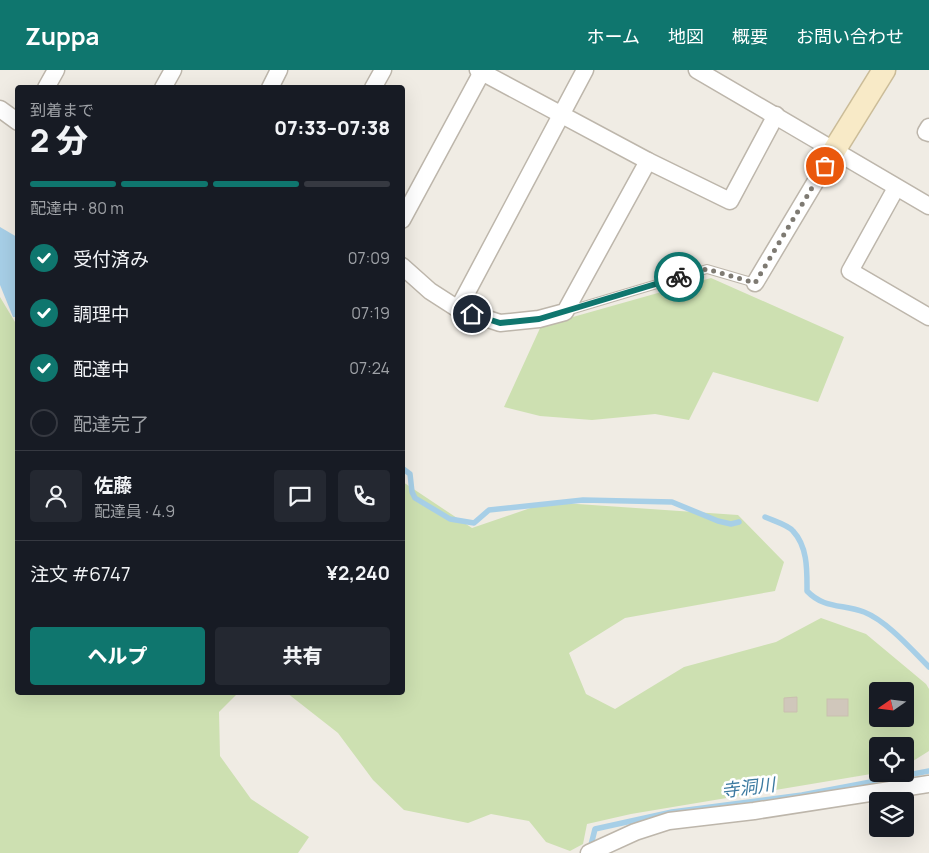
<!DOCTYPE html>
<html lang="ja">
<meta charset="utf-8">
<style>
body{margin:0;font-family:Manrope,"Noto Sans JP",sans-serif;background:#242831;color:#f1f3f6;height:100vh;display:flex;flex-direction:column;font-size:19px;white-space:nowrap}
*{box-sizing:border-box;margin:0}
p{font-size:16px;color:#9ea1a6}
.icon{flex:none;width:28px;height:28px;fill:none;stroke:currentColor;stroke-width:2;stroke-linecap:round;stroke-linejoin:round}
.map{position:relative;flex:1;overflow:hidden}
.side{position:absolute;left:15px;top:15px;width:390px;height:610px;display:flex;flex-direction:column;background:#171b24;border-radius:5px;box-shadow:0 5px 20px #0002}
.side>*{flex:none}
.needle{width:32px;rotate:256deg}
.fabs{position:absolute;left:869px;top:612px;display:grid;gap:10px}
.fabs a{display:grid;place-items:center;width:45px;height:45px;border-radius:5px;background:#171b24;box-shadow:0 5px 20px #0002;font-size:25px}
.pin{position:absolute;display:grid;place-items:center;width:42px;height:42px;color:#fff;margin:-21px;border:2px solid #fff;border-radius:50%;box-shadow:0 1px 5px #0007}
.courier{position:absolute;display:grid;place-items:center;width:50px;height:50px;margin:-25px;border:4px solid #0f766e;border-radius:50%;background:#fff;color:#222;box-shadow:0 1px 6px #0007}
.overview em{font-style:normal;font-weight:800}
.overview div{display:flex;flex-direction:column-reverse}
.overview{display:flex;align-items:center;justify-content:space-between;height:85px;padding:0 15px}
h1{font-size:32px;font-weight:800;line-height:38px}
.bar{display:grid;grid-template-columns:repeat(4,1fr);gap:8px 5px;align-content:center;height:60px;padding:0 15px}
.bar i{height:6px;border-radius:4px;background:#363941}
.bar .active{background:#0f766e}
.bar p{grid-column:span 4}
.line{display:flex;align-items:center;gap:12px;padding:0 15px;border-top:1px solid #363941}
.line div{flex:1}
.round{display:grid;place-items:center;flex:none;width:52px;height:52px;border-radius:5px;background:#242831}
ol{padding:0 15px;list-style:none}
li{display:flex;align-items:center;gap:15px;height:55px}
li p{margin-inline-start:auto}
li .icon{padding:5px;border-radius:50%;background:#0f766e;color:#fff;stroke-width:4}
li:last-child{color:#9ea1a6}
li i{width:28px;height:28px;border:2px solid #363941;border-radius:50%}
.cta{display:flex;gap:10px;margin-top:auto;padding:10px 15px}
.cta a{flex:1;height:58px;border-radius:5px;background:#0f766e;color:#fff;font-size:20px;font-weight:800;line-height:58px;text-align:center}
.cta a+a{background:#242831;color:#f1f3f6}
header{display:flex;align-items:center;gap:30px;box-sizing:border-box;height:70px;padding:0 25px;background:#0f766e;color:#fff}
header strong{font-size:24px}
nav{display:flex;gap:28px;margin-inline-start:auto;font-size:18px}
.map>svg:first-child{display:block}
.green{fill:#cde0b1;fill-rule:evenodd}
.water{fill:#a7cfe7}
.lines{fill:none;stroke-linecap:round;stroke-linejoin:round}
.stream{stroke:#a7cfe7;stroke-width:5.5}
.building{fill:#d0c7bb;stroke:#cabfaf}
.lane-casing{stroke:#bdb6ab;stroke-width:10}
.street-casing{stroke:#bdb6ab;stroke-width:19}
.secondary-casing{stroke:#cbbc98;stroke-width:25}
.lane{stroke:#fff;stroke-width:8}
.street{stroke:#fff;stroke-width:16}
.secondary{stroke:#f8eac7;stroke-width:22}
.done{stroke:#7e7a72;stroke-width:5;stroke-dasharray:0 9}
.route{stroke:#0f766e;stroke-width:6}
.labels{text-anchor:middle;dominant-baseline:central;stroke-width:5;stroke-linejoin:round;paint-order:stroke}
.water-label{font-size:18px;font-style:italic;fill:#3b79a0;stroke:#fff}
</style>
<header>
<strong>Zuppa</strong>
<nav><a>ホーム</a><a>地図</a><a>概要</a><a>お問い合わせ</a></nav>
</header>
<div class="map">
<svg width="929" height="783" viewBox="0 0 929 783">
<rect width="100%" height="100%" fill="#f0ece4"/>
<g class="green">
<path d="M711 208 844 267 818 332 713 302 689 350 655 344 592 350 540 346 504 337 541 256Z"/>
<path d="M0 227 18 257V622L238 623 219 642 220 686 251 729 309 767 298 783H0Z"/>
<path d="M403 412 472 458 548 432 738 445 784 492 775 521 625 548 569 583 586 624 615 639 684 597 776 572 821 548 866 564 926 614 929 619V681L905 696V676H878L877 703 631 744 587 754 583 774 570 781 546 772 529 751 491 744 468 753 404 740 373 710 338 663 287 623 402 622ZM878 621H905V649H878Z"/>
</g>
<path class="water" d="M0 157 17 167V247H13L0 215Z"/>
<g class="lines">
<g class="stream">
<path d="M402 398 410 404 412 422 415 428 450 449 474 453 489 440 583 430 672 432 718 451 731 454 739 452"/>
<path d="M765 447C774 451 788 455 793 461 808 477 807 501 807 521 824 539 843 534 864 542 887 551 912 580 929 597"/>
<path d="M590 779 595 759 672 742 802 725 929 701"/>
</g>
</g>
<g class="building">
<path d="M797 627V642H784V628Z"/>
<rect x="827" y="629" width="21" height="17"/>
</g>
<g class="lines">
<defs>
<path id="lane" d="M567 241 707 199 755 213"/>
<g id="street">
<path d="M478 0 648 91 730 131 776 45"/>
<path d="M697 0 929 136"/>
<path d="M46 18 56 0"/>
<path d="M163 18 173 0"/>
<path d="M270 18 279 0"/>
<path d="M373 18 383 0"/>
<path d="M0 39 18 52"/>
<path d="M929 57 926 62 929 63"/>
<path d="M896 118 850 201 929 247"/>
<path d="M402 150 482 2"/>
<path d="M402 196 430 221 458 239 500 253 539 249 565 242 648 91"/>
<path d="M755 213 835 79"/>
<path d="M458 239 585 0"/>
<path d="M589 783 635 762 669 751 754 741 929 714"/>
</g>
<path id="secondary" d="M835 79 884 0"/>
</defs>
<use href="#lane" class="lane-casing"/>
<use href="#street" class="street-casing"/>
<use href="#secondary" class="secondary-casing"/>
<use href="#lane" class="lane"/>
<use href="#street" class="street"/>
<use href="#secondary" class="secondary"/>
</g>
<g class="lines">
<path class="done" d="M679 207 707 199 755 213 825 96"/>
<path class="route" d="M472 244 500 253 539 249 679 207"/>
</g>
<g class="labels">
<g class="water-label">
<text transform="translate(748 717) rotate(-7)">寺洞川</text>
</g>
</g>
</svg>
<div class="fabs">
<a><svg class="needle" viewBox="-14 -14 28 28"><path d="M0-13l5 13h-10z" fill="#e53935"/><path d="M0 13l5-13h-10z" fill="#9ea1a6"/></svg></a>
<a><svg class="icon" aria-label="locate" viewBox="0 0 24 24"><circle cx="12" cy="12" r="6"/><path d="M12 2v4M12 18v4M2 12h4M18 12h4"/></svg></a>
<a><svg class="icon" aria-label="layers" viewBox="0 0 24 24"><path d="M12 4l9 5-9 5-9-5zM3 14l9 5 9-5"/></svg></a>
</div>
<div class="pin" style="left:825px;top:96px;background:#ea580c"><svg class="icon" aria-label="bag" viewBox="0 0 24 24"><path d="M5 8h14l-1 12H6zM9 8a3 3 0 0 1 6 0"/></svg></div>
<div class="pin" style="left:472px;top:244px;background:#1f2937"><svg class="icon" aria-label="home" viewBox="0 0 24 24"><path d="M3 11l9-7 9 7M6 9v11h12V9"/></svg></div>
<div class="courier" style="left:679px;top:207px"><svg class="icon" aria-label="bike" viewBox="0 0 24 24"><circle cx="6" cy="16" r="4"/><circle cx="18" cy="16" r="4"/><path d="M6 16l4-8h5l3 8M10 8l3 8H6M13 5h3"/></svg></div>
<section class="side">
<div class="overview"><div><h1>2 分</h1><p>到着まで</p></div><em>07:33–07:38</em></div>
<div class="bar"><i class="active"></i><i class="active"></i><i class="active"></i><i></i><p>配達中 · 80 m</p></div>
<ol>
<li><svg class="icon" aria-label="check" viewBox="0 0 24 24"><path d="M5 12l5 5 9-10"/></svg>受付済み<p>07:09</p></li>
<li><svg class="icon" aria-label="check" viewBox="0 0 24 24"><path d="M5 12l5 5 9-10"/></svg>調理中<p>07:19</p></li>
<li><svg class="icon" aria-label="check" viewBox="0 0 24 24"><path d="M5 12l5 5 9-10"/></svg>配達中<p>07:24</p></li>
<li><i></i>配達完了</li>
</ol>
<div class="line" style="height:90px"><a class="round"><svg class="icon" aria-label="person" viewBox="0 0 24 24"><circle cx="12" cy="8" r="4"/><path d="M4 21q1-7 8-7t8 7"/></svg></a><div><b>佐藤</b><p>配達員 · 4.9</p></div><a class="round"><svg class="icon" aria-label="chat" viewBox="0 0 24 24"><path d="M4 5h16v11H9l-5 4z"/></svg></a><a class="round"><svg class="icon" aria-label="phone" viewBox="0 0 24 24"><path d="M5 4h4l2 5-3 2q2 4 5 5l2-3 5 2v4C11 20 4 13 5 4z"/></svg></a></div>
<div class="line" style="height:65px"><div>注文 #6747</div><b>¥2,240</b></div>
<div class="cta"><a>ヘルプ</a><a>共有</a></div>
</section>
</div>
